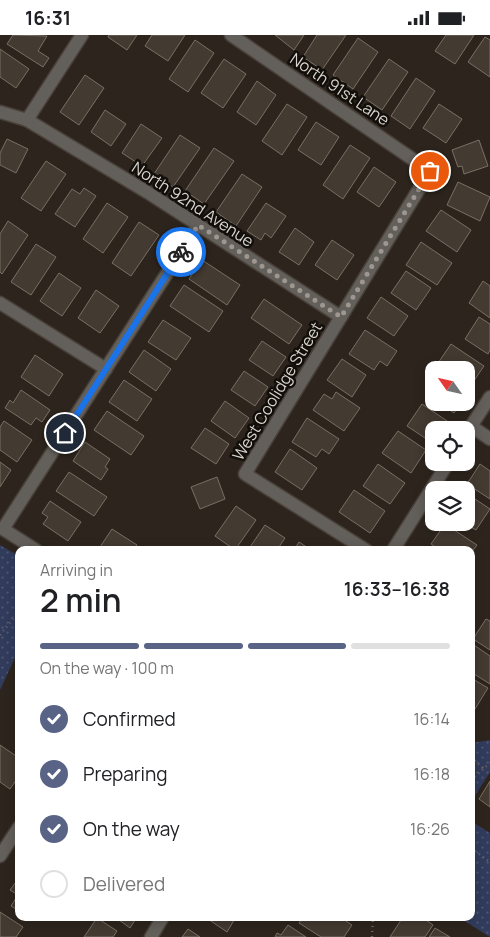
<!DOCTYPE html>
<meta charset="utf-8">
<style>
body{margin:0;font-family:Manrope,sans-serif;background:#f2f2f2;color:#202124;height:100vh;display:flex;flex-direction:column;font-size:19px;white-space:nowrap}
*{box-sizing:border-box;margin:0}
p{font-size:16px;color:#757577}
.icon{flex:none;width:28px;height:28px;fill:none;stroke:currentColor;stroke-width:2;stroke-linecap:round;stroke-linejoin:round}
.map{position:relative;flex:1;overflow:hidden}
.panel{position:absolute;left:15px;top:511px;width:460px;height:375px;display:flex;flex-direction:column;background:#fff;border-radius:10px;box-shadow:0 2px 12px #0003}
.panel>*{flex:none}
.needle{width:32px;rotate:304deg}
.tools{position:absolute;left:425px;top:326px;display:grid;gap:10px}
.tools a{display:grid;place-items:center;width:50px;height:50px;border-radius:10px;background:#fff;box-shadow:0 2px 12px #0003;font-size:25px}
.pin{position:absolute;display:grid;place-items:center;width:42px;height:42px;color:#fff;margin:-21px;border:2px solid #fff;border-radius:50%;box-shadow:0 1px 5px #0007}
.courier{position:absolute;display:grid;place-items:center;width:50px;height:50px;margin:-25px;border:4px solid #1a73e8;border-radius:50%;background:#fff;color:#222;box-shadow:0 1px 6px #0007}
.head em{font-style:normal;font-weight:600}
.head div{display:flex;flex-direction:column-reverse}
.head{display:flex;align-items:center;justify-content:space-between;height:85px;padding:0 25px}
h1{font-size:32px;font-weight:600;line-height:38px}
.bar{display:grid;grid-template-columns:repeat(4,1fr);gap:8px 5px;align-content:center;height:60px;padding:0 25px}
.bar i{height:6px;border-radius:4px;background:#e0e0e0}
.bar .current{background:#586386}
.bar p{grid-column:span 4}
ol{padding:0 25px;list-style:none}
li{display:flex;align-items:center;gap:15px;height:55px}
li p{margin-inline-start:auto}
li .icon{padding:5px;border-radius:50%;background:#586386;color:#fff;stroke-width:4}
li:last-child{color:#757577}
li i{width:28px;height:28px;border:2px solid #e0e0e0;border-radius:50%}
.status{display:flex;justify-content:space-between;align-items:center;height:35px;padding:0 25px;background:#fff;direction:ltr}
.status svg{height:14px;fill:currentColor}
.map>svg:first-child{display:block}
.grass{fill:url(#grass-dots)}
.building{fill:#433a31;stroke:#796f65}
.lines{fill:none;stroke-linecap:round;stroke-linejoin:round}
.minor-casing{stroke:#494139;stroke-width:15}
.path{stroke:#6f6861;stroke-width:2.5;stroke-dasharray:1 4;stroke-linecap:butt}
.minor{stroke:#635f5b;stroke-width:12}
.done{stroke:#9d9790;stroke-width:5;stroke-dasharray:0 9}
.route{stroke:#1a73e8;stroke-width:6}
.labels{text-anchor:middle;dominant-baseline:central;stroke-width:5;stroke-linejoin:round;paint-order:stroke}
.street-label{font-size:16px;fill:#d9d4ce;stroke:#120f0b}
</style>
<div class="status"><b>16:31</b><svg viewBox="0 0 49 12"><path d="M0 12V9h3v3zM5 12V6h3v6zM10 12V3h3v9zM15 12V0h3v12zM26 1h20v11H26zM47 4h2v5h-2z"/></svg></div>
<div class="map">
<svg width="490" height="902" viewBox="0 0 490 902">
<defs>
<pattern id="grass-dots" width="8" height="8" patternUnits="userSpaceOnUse" patternTransform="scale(1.25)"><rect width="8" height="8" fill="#313b5c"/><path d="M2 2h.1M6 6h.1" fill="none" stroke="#4e5672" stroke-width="1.8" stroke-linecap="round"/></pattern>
</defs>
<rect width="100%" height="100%" fill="#2d251d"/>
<g class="grass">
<path d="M0 510 19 521V614L0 655Z"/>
<path d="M490 705V737L471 767V708Z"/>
<path d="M471 786 490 798V902L460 883 471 882Z"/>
</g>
<g class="building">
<path d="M13 0 47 1 38 16 49 23 43 32 7 9Z"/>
<path d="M109 0H137L127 15 108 2Z"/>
<path d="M152 0H185L168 26 145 11Z"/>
<path d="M275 0H304L294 15Z"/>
<path d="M317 0H346L322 35 303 22Z"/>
<path d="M446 0H474L455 29 435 16Z"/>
<path d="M485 2 490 5V42L468 27Z"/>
<path d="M358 3 378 17 353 54 333 40Z"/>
<path d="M195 5 214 18 188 57 169 44Z"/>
<path d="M0 14 29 34 16 53 0 42Z"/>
<path d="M224 24 246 39 223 73 201 58Z"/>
<path d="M389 24 408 37 382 75 363 62Z"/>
<path d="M85 40 104 53 79 90 60 77Z"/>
<path d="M416 43 435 56 410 94 391 81Z"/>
<path d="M257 46 276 60 256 90 237 77Z"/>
<path d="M287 69 307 82 282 120 262 106Z"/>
<path d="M439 69 462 84 446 108 423 93Z"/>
<path d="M105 75 126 89 111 111 91 97Z"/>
<path d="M316 87 339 102 321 130 298 115Z"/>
<path d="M141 89 162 103 142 131 122 118Z"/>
<path d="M180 100 200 113 173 152 154 139Z"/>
<path d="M7 104 28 114 16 138 0 130V118Z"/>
<path d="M479 105 488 131 464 139 462 131 458 132 452 115Z"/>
<path d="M350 110 370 123 343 164 323 150Z"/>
<path d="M214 113 234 126 204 169 185 156Z"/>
<path d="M46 126 66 139 41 176 21 163Z"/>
<path d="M374 132 396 147 379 172 357 157Z"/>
<path d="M242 139 262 152 236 191 216 177Z"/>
<path d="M458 147 490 162 480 186 447 170Z"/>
<path d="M84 153 96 161 75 192 55 179 72 154 80 159Z"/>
<path d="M107 168 128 182 103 218 83 204Z"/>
<path d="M266 168 286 181 271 203 265 198 261 205 247 196Z"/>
<path d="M441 175 471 195 457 217 426 196Z"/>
<path d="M8 186 28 200 2 239 0 237V199Z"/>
<path d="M139 187 159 200 131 241 112 228Z"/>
<path d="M295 193 314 207 299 230 279 217Z"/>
<path d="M332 205 354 220 337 245 315 230Z"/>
<path d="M421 207 452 228 437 250 406 230Z"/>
<path d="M36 209 56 222 31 260 11 247Z"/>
<path d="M202 225 240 250 227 270 189 244Z"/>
<path d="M406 236 431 253 416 275 391 258Z"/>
<path d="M59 238 81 253 62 281 40 266Z"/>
<path d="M483 246 490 251V283L469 268Z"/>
<path d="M184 250 223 276 209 297 170 271Z"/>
<path d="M96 255 119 271 100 298 78 283Z"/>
<path d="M381 262 408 281 394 301 367 283Z"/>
<path d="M264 264 302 290 289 309 251 283Z"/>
<path d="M479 282 490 289V315L488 319 465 304Z"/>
<path d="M163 285 191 303 176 325 148 307Z"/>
<path d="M365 295 397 316 387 331 380 326 374 335 349 319Z"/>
<path d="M262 306 286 322 273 341 249 325Z"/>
<path d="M451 309 484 331 469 353 466 351V335H442L436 331Z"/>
<path d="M144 315 171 334 156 356 129 337Z"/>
<path d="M35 320 63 339 49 361 21 342Z"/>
<path d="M342 324 366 340 352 362 327 345Z"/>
<path d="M244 336 268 352 255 371 231 355Z"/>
<path d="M124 345 152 364 137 386 109 367Z"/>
<path d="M21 355 50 375 42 387 36 383 31 390 5 373 10 365 13 368Z"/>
<path d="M336 357 360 373 344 396 313 375 324 359 332 364Z"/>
<path d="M225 366 249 383 235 403 211 386Z"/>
<path d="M439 368H461L454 378Z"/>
<path d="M422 369 450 388 445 395H434V409L407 391Z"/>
<path d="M107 376 144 401 131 420 94 395Z"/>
<path d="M307 383 339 404 329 419 322 414 316 422 292 407Z"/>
<path d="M4 386 32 405 17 427 0 415V392Z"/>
<path d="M205 393 229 409 216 429 191 413Z"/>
<path d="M398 396 426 415 411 438 382 418Z"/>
<path d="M85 407 110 424 105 432 108 434 101 445 73 426Z"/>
<path d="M290 414 317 433 302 455 275 437Z"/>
<path d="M0 427 11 435 0 452Z"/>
<path d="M378 429 405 448 390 469 363 451Z"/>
<path d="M480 429 490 436V464L467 449Z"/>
<path d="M69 437 107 462 94 481 56 456Z"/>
<path d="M217 442 225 464 200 474 191 452Z"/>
<path d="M354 455 385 476 370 498 339 477Z"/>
<path d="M466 458 490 474 476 495 464 488H466Z"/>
<path d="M50 466 81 487 68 506 43 489 48 482 42 478Z"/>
<path d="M236 471 256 485 235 515 215 501Z"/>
<path d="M445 489 477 510 471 518V515H440L431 509Z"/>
<path d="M265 490 285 503 277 515H248Z"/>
<path d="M112 494 137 510 134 515H98Z"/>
<path d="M299 507 311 515H294Z"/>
<path d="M486 584 490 586V615L473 604Z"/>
<path d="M471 608 490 621V649L471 637Z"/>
<path d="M471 643 488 653 475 674 471 671Z"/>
<path d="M0 710 19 723V741L10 754 0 747Z"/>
<path d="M490 746V772L479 764Z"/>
<path d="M19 843V876L11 871 18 860 10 855Z"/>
<path d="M0 877 23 892 16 902H0Z"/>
<path d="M115 882H137L130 893Z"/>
<path d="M205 882H236L227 897Z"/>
<path d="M303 882H340L352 890 344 902H321L299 888Z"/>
<path d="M403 882H427L426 885 433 890 425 902H390Z"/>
<path d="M97 883 117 896 113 902H84Z"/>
<path d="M288 890 306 902H275L277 898 281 900Z"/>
<path d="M435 893 450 902H429Z"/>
<path d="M188 894 200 902H182Z"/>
</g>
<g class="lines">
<defs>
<g id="minor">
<path d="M231 0 430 136 245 439 366 515"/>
<path d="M0 77 27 85 147 157 341 282"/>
<path d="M27 85 82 0"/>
<path d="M0 268 106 334"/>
<path d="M471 391 490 404"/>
<path d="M466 399 490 362"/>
<path d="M36 515 3 494 198 190"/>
<path d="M393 515 448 428"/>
<path d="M0 821 19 792"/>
<path d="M151 902 163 882"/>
</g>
</defs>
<use href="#minor" class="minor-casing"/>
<g class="path">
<path d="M0 600 19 576"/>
<path d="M471 722 484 734"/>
<path d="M471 745 490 728"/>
<path d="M471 813 490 827"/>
<path d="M372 902 373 882"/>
</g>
<use href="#minor" class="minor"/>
</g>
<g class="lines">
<path class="done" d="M181 217 198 190 341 282 430 136"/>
<path class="route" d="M65 398 181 217"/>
</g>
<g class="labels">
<g class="street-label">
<text transform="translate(340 54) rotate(34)">North 91st Lane</text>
<text transform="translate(193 169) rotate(33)">North 92nd Avenue</text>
<text transform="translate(277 356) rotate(-59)">West Coolidge Street</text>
</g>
</g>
</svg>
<div class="tools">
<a><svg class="needle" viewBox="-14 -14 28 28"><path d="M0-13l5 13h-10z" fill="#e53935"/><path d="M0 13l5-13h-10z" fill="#757577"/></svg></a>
<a><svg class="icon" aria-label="locate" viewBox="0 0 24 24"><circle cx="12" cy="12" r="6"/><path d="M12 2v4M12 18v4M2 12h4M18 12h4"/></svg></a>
<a><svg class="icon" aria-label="layers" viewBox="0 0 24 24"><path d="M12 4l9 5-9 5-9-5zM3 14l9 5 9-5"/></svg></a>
</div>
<div class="pin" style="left:430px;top:136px;background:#ea580c"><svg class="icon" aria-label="bag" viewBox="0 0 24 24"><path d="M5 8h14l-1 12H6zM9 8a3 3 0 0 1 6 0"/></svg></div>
<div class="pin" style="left:65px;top:398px;background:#1f2937"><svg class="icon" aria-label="home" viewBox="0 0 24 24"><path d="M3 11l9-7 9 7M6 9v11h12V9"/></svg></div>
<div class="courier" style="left:181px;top:217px"><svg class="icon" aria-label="bike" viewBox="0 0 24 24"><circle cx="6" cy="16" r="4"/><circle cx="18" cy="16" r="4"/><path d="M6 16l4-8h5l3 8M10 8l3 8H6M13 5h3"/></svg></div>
<section class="panel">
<div class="head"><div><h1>2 min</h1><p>Arriving in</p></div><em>16:33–16:38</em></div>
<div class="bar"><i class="current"></i><i class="current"></i><i class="current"></i><i></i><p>On the way · 100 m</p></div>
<ol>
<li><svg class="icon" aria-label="check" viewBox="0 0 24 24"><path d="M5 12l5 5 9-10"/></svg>Confirmed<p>16:14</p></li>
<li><svg class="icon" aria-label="check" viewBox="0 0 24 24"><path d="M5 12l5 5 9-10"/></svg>Preparing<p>16:18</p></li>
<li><svg class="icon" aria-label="check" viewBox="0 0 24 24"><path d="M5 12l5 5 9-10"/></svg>On the way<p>16:26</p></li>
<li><i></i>Delivered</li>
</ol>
</section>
</div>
